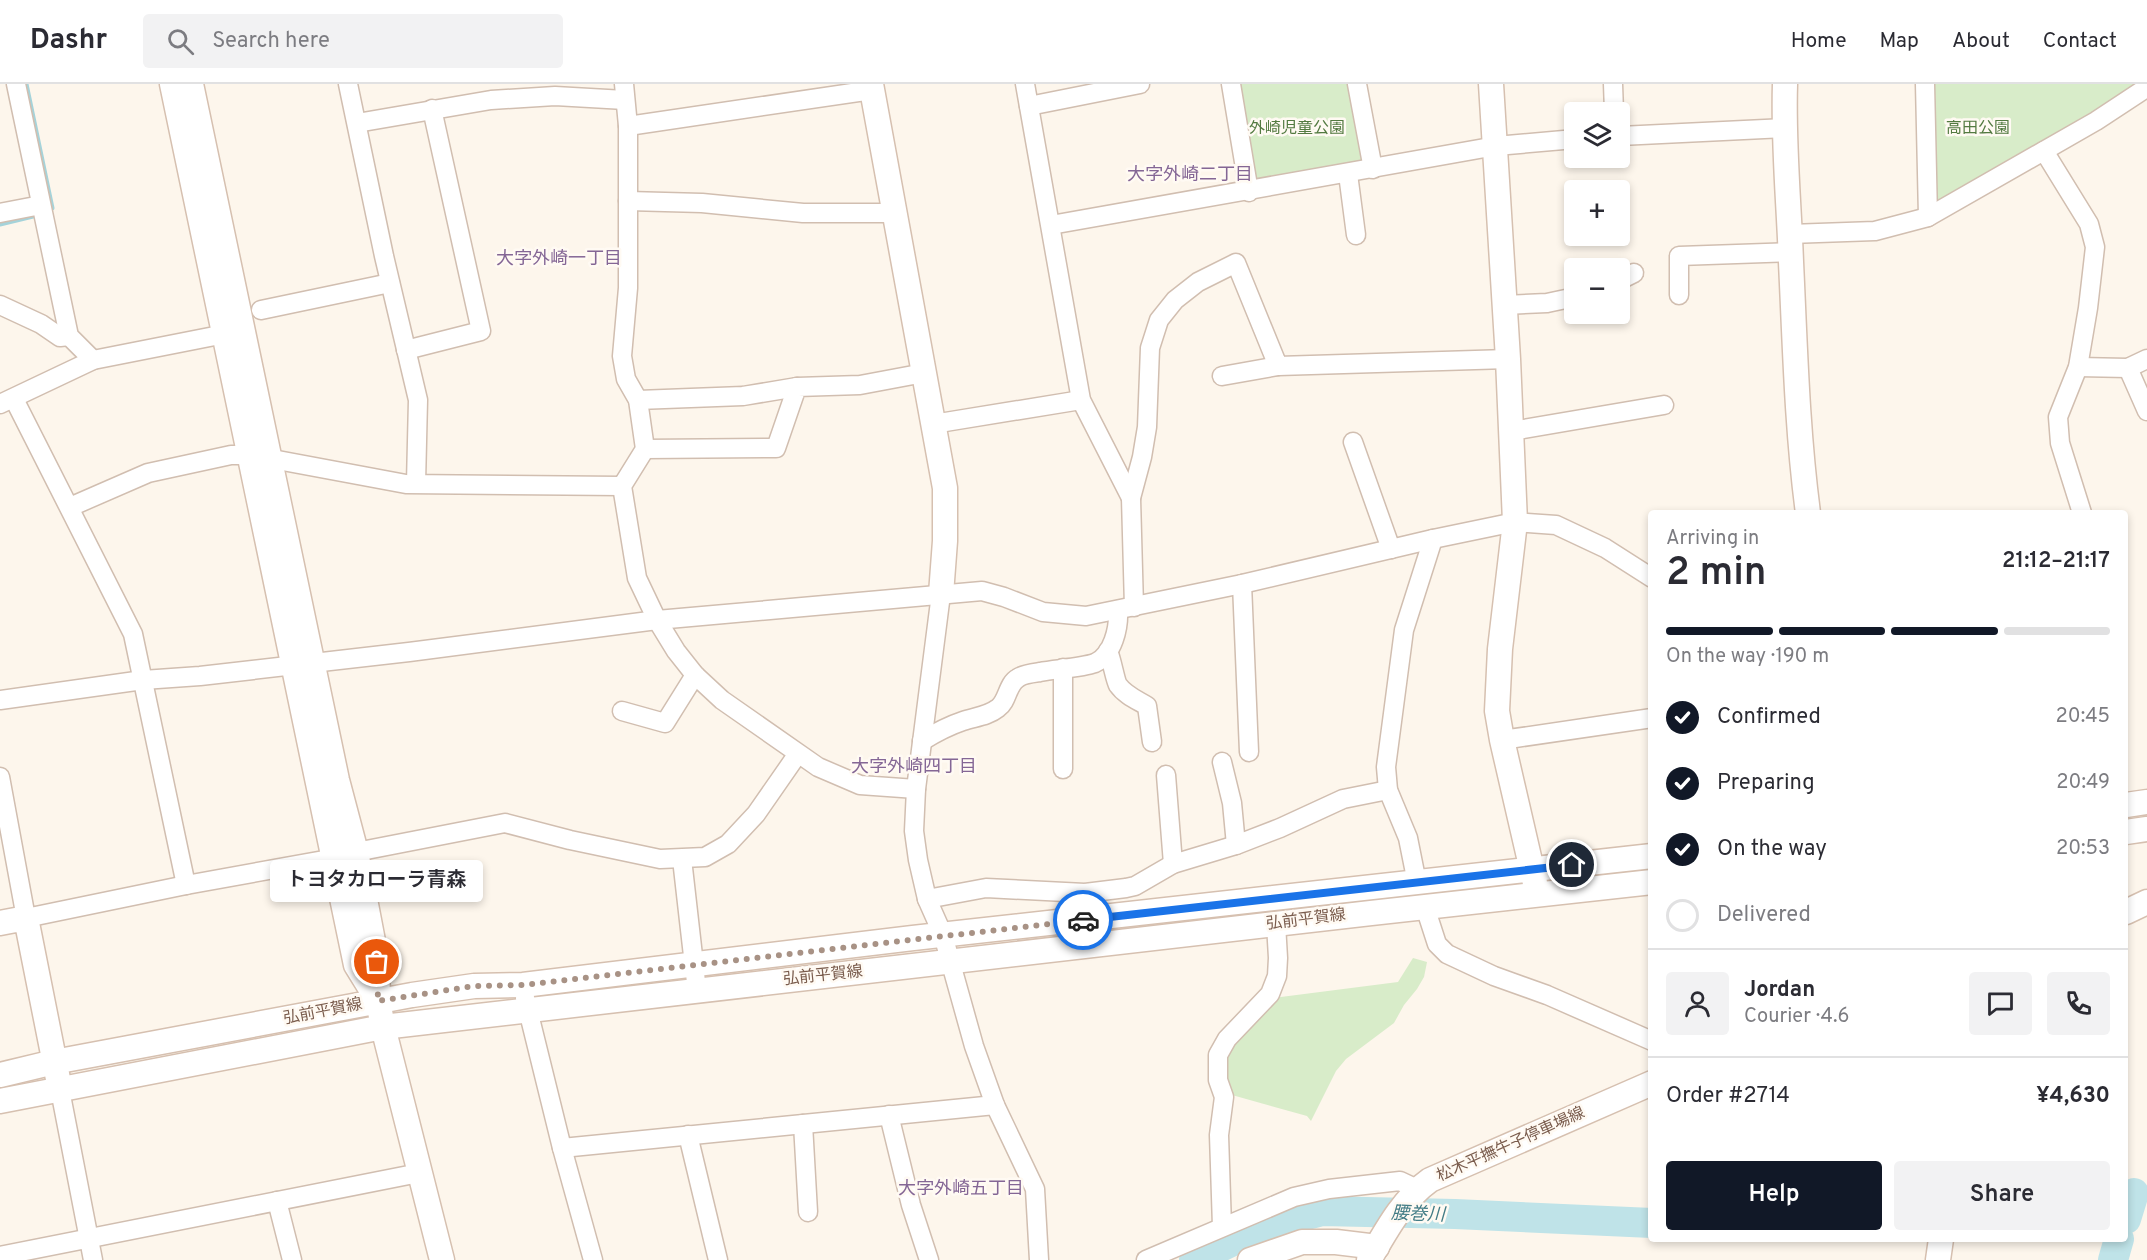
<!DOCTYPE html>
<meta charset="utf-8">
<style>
body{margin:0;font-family:Overpass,"Noto Sans JP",sans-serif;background:#f2f2f3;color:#2b2b33;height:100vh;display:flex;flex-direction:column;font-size:22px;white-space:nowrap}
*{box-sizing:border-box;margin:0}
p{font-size:20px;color:#7c7c81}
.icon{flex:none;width:33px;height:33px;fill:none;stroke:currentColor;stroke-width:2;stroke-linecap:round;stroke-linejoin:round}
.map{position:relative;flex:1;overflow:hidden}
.side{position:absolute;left:1648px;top:426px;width:480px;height:732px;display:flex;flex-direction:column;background:#fff;border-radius:6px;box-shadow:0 3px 9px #0003}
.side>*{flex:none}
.fabs{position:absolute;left:1564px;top:18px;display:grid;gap:12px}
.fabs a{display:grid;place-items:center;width:66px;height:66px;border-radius:6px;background:#fff;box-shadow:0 3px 9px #0003;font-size:30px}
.pin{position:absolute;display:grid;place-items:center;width:51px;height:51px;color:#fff;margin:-26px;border:3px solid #fff;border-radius:50%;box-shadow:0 2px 6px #0007}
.courier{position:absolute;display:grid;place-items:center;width:60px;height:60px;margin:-30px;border:4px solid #1a73e8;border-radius:50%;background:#fff;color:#222;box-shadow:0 2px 8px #0007}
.bubble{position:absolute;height:42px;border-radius:6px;background:#fff;box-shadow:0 3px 9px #0003;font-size:20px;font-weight:600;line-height:42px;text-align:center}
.headline em{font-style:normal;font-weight:600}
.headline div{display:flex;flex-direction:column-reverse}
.headline{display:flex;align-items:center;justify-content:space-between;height:102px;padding:0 18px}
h1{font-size:39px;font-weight:600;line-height:45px}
.bar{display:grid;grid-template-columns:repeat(4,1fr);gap:9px 6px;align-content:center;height:72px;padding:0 18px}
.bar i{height:8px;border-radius:4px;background:#e1e1e2}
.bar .on{background:#111827}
.bar p{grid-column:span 4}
.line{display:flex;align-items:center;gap:15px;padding:0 18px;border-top:2px solid #e1e1e2}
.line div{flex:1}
.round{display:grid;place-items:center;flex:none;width:63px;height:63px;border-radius:6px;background:#f2f2f3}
ol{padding:0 18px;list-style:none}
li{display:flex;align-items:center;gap:18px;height:66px}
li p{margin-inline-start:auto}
li .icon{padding:6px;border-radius:50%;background:#111827;color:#fff;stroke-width:4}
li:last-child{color:#7c7c81}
li i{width:33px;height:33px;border:3px solid #e1e1e2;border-radius:50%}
.button{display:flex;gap:12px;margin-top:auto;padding:12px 18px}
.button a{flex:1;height:69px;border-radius:6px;background:#111827;color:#fff;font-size:24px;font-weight:600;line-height:69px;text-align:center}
.button a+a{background:#f2f2f3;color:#2b2b33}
header{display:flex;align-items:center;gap:36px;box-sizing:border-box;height:84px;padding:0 30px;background:#fff;border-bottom:2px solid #e1e1e2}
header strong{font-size:28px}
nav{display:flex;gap:33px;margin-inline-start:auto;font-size:21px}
.search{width:420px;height:54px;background:#f2f2f3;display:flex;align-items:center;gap:15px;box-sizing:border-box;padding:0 21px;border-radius:6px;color:#7c7c81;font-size:22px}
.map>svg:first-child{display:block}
.green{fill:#d8ecc9}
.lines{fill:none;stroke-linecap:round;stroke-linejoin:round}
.stream{stroke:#a5d3da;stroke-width:5}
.river{stroke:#bfe3e8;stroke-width:30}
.street-casing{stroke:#d1beb0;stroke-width:21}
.secondary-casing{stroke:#d6c0b0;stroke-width:27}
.street{stroke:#fff;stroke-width:18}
.secondary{stroke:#fff;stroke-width:24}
.done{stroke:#a89285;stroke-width:6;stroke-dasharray:0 10.8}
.route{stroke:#1a73e8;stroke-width:8}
.labels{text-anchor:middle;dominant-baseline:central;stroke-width:5;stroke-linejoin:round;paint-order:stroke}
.park-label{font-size:16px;fill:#537a41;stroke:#fffaf3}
.street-label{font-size:16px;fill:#7a5c4d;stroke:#fffaf3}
.neighbourhood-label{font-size:18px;fill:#846695;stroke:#fffaf3}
.water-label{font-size:18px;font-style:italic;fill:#437c86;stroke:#fffaf3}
</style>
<header>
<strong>Dashr</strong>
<div class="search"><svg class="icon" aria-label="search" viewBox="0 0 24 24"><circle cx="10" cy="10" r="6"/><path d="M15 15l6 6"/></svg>Search here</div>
<nav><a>Home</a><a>Map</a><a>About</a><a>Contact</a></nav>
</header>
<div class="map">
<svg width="2147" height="1176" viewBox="0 0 2147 1176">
<rect width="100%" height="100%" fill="#fdf6ec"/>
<g class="green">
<path d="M1239 0H1349L1364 78 1256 97Z"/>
<path d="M1933 0H2133L2134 3 1934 122Z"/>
<path d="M1413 874 1427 878 1424 893 1417 905 1404 921 1394 939 1346 975 1336 987 1311 1037 1307 1032 1232 1011 1222 981 1233 957 1273 914 1398 898Z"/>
</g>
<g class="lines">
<g class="stream">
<path d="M26 0 52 124"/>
<path d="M0 140 33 132"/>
</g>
<g class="river">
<path d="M2126 1135 2134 1109"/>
<path d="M1194 1176 1241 1153 1277 1139 1322 1127 1455 1130 1652 1139"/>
<path d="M2113 1176 2119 1155"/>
</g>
<defs>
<g id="street">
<path d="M16 0 69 252 93 276"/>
<path d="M348 0 384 172 418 316 416 399"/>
<path d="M624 0 628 42V204L622 272 626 295 638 316 645 365 622 402 637 494 657 536 676 567 695 591 722 616 818 683 860 701 916 705"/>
<path d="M1025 0 1081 316 1131 414"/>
<path d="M1231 0 1249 108"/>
<path d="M1357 0 1373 85"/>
<path d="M1613 0 1614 28"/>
<path d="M1925 0 1928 133"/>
<path d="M1029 22 1140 0"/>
<path d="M357 39 491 16 555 12 625 16"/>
<path d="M628 42 872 6"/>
<path d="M1620 52 1783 44"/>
<path d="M2044 67 2089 140 2095 163 2088 224 2078 283 2058 333 2060 359 2082 429"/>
<path d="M1348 90 1356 151"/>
<path d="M628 117 702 119 803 129H895"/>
<path d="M0 129 41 121"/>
<path d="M1051 141 1496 62 1575 55"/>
<path d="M1790 150 1875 147 1928 133 2096 37 2143 6"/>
<path d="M1620 196 1634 189"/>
<path d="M1679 211V172L1791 168"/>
<path d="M0 221 41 240 60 253 69 252"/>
<path d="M1505 221 1547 219 1575 213"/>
<path d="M261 226 390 199"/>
<path d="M406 266 481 247 432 25"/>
<path d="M2078 283 2128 284 2147 275"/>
<path d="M2128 284 2147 327"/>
<path d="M1222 292 1278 282"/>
<path d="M14 315 133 550 186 801"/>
<path d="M638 316 743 312 797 303"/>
<path d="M0 320 93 276 235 248"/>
<path d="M933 340 1081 316"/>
<path d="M1512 347 1664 321"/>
<path d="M1353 358 1391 465"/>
<path d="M645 365 776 364 797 303 860 301 924 289"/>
<path d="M70 423 148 389 231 371H251L406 400 622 402"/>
<path d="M1242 500 1249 668"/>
<path d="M941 510 916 705 914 747 918 776 927 815 943 851 974 962 995 1021 1035 1105 1039 1176"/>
<path d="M1134 523 1131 414 1142 373 1147 343 1150 264 1159 236 1175 216 1198 198 1236 179 1278 282 1508 275"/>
<path d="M1108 567C1112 576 1115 596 1118 601 1125 611 1137 616 1147 622L1152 658"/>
<path d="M1063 584V685"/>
<path d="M0 616 143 596 200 592 409 568 657 536 982 507 1004 513 1043 528 1086 532 1242 500 1433 455 1515 438 1556 441 1605 464 1652 494"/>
<path d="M622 627 665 639 695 591"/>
<path d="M1502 656 1652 634"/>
<path d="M922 657C935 649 948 642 963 637 975 633 988 632 998 624 1008 617 1007 600 1018 594 1023 590 1033 589 1040 588 1055 585 1081 584 1095 579 1113 571 1119 544 1118 526"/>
<path d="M1222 678 1232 719 1236 761"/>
<path d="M1166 691 1173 780"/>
<path d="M0 693 26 834 186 801 335 774"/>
<path d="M356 768 505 739 570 756 660 775 705 773 728 760 756 730 797 671"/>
<path d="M682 775 697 907"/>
<path d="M1417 799 1408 754 1388 706 1386 683 1404 546 1433 455"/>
<path d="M927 815 986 804 1085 809 1126 804 1135 802 1173 780 1236 761 1280 744 1343 715 1388 706"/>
<path d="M1425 823 1437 860 1447 870 1494 892 1547 911 1652 957"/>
<path d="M525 914 562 1064 593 1176"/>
<path d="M60 1006 93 1176"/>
<path d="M889 1031 911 1121 929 1176"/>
<path d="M803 1040 808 1128"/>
<path d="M688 1051 718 1176"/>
<path d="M562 1064 995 1021"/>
<path d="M277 1117 292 1176"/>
<path d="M1222 1143 1219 1051 1224 1013 1218 996V971L1227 955 1270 910 1277 892 1278 874 1276 840"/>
<path d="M0 1172 419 1089"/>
<path d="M1146 1176 1294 1113 1329 1105 1400 1097 1417 1105"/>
</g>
<g id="secondary">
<path d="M172 0 356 881 377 915"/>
<path d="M191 0 337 696 356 768 377 878 378 917 383 943 442 1176"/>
<path d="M871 0 945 404V457L941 510"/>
<path d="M1491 0 1508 275 1515 438 1500 565 1497 627 1502 656 1535 799"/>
<path d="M1785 0C1783 60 1789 119 1791 178 1795 262 1797 346 1808 429"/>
<path d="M2126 721 2147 718"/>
<path d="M2126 748 2147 745"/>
<path d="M2126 828 2147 818"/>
<path d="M0 839 26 834 58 995"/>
<path d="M0 991 54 978 412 911 474 902 523 901 913 854 1652 772"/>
<path d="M0 1017 383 943 1371 829 1652 798"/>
<path d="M1250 1176 1302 1158H1336L1377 1163"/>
<path d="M1369 1176C1386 1147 1402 1116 1430 1096L1652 999"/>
<path d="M1938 1176 1941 1155"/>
</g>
</defs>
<use href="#street" class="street-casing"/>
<use href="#secondary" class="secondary-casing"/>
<use href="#street" class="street"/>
<use href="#secondary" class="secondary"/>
</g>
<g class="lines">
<path class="done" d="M377 878 378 917 474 902 523 901 1083 836"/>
<path class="route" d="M1083 836 1572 781"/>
</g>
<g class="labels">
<g class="park-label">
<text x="1297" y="45">外崎児童公園</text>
<text x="1978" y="45">高田公園</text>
</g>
<g class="street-label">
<text transform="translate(1306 836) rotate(-7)">弘前平賀線</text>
<text transform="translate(823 892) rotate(-6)">弘前平賀線</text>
<text transform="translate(323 928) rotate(-11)">弘前平賀線</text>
<text transform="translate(1511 1061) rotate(-24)">松木平撫牛子停車場線</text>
</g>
<g class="neighbourhood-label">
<text x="1190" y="91">大字外崎二丁目</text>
<text x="559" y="175">大字外崎一丁目</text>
<text x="914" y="683">大字外崎四丁目</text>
<text x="961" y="1105">大字外崎五丁目</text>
</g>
<g class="water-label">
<text transform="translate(1418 1131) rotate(2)">腰巻川</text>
</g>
</g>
</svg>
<div class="fabs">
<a><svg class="icon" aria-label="layers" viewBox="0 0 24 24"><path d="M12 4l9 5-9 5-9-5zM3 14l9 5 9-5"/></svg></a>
<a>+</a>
<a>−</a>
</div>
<div class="pin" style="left:377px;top:878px;background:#ea580c"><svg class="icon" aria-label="bag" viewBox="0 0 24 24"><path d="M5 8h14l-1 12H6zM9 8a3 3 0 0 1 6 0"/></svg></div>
<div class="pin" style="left:1572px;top:781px;background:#1f2937"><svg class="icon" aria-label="home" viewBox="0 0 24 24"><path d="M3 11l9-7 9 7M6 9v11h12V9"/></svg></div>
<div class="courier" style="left:1083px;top:836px"><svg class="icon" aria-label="car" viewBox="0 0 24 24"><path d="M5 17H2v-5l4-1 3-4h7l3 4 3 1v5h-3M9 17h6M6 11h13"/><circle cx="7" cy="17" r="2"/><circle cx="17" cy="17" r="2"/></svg></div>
<div class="bubble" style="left:270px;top:776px;width:213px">トヨタカローラ青森</div>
<section class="side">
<div class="headline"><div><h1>2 min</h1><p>Arriving in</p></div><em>21:12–21:17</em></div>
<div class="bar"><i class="on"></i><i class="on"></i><i class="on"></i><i></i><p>On the way · 190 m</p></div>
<ol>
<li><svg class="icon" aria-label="check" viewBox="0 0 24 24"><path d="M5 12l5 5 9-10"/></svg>Confirmed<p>20:45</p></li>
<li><svg class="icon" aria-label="check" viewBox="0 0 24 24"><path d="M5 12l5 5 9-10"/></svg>Preparing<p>20:49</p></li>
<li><svg class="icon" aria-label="check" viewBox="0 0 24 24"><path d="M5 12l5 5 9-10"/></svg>On the way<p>20:53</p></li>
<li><i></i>Delivered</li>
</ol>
<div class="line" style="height:108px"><a class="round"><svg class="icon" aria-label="person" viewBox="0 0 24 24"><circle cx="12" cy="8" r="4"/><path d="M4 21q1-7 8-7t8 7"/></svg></a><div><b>Jordan</b><p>Courier · 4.6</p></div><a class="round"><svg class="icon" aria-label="chat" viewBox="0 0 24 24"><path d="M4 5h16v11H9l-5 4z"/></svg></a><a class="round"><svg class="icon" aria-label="phone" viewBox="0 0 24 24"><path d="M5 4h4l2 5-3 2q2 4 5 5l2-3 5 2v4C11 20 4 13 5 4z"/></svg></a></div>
<div class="line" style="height:78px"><div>Order #2714</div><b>¥4,630</b></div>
<div class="button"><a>Help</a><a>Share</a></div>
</section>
</div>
